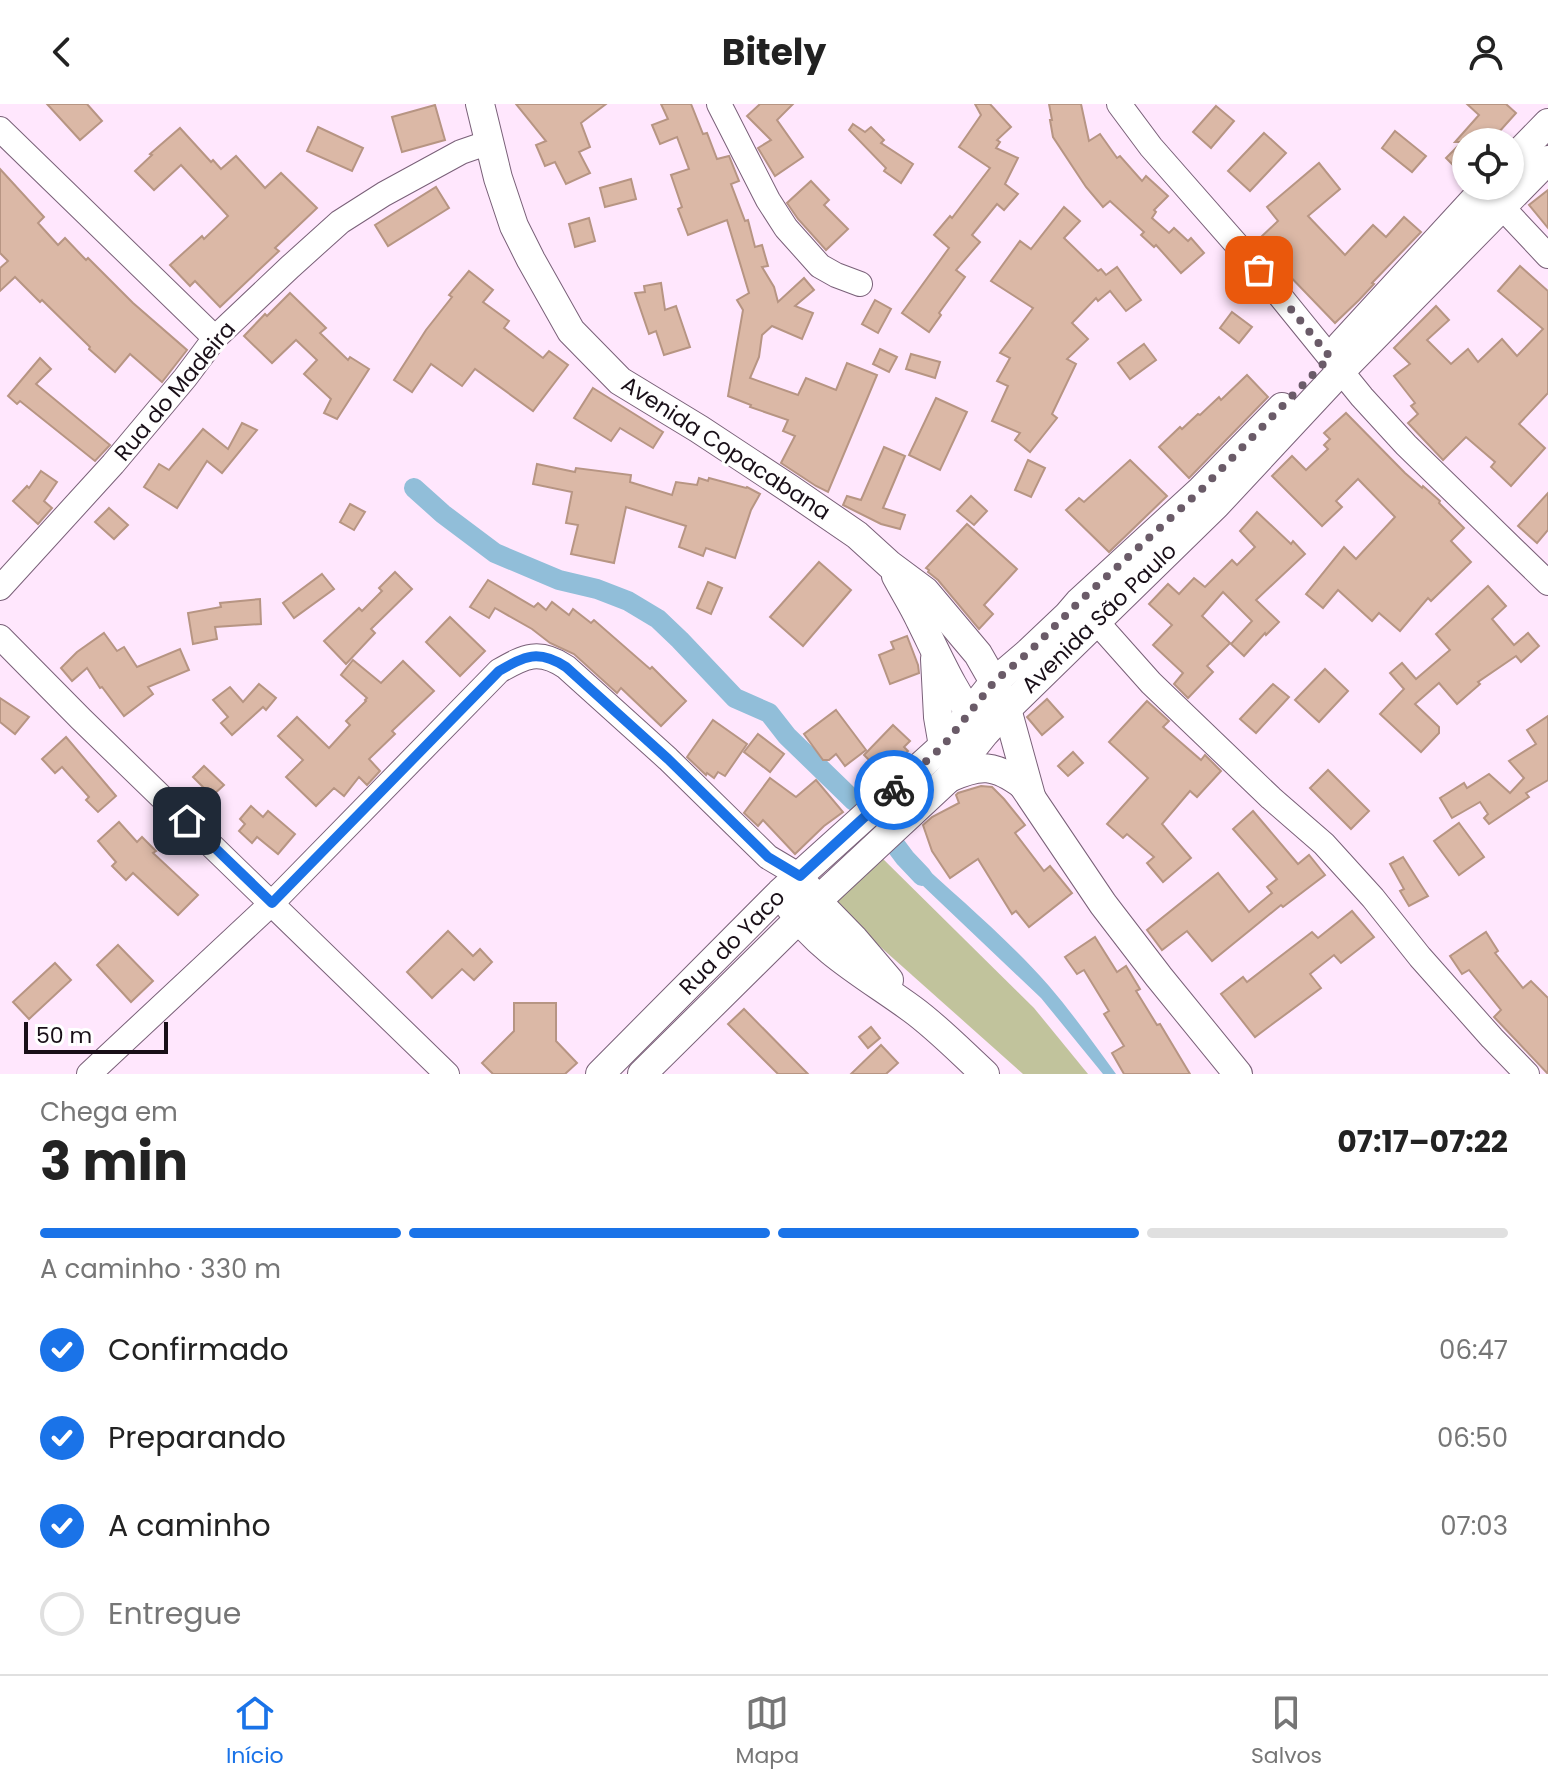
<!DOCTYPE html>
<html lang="pt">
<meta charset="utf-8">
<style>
body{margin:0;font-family:Poppins,sans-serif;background:#f2f2f2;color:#222;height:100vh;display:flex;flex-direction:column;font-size:30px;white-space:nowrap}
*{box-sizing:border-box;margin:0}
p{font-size:26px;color:#767676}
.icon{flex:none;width:44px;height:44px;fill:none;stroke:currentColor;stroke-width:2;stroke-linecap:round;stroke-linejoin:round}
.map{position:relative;height:970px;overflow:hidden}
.details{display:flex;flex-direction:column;background:#fff;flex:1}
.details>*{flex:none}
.fabs{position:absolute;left:1452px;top:24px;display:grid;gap:16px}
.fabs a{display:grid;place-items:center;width:72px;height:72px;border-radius:50%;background:#fff;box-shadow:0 2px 6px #0004;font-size:40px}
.scale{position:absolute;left:24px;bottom:20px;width:144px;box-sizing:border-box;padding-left:8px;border:4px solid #190f18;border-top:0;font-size:22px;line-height:28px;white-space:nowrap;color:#190f18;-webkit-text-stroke:6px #fff;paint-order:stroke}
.pin{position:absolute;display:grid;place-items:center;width:68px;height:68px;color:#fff;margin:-34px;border-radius:16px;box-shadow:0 4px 12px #0006}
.courier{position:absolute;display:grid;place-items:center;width:80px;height:80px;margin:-40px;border:6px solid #1a73e8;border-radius:50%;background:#fff;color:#222;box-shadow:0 2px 10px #0007}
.head em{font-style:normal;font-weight:700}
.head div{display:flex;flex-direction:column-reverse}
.head{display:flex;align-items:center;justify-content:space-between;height:136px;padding:0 40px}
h1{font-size:52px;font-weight:700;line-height:60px}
.bar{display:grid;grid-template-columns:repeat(4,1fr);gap:12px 8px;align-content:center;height:96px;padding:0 40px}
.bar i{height:10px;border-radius:6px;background:#e0e0e0}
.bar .selected{background:#1a73e8}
.bar p{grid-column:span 4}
ol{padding:0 40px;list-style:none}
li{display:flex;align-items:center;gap:24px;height:88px}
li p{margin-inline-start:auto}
li .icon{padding:8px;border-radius:50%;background:#1a73e8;color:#fff;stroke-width:4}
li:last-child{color:#767676}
li i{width:44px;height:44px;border:4px solid #e0e0e0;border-radius:50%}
header{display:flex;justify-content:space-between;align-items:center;height:104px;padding:0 40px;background:#fff;font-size:36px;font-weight:700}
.menu{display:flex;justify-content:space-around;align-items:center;height:112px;border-top:2px solid #e0e0e0;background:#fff;font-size:22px;color:#767676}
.menu a{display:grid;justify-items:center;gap:4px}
.menu .selected{color:#1a73e8}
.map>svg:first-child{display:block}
.green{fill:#c1c39c}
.water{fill:#91bed9}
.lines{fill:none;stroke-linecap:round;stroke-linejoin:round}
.canal{stroke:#91bed9;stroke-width:20}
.building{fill:#dbb8a6;stroke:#b79583;stroke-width:2}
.minor-casing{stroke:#796078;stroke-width:26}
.tertiary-casing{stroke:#796078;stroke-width:30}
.minor{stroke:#fff;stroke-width:24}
.tertiary{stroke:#fff;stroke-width:28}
.done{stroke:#6a5b68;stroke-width:8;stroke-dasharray:0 14.4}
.route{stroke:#1a73e8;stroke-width:10}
.labels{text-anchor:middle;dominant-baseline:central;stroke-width:6;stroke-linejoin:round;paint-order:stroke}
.street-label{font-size:22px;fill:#190f18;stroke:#fff}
</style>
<header><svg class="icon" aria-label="back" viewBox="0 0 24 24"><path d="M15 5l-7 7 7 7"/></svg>Bitely<svg class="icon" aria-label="person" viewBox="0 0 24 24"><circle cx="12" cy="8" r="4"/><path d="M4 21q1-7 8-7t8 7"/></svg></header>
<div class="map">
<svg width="1548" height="970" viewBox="0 0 1548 970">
<rect width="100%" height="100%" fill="#ffe7fd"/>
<path class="green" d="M877 749 1034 904 1088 970H1023L830 798Z"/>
<path class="water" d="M911 750C957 793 1007 834 1049 882 1073 910 1094 940 1116 970H1103L1041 894 900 760Z"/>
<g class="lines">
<g class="canal">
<path d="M414 384 443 410 495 449 559 476 597 485 628 497 658 515 680 536 735 594 769 609 787 632 854 697"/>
<path d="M896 742 905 754 922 772"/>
</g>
</g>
<g class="building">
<path d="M47 0H87L102 17 80 36Z"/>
<path d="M516 0H606L581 19 590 43 579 48 590 69 566 80 555 58 545 62 536 41 546 37Z"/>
<path d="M661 0H691L703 30 707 29 717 55 729 52 739 77 731 80 745 117 748 116 755 143 762 141 768 162 762 163 774 183 778 198 804 174 814 186 795 202 813 209 802 235 772 222 762 231 759 253 750 274 798 291 806 274 836 286 847 259 877 271 828 388 816 382 781 359 795 332 783 327 788 316 750 303 751 301 728 292 743 206 737 196 749 189 727 116 688 131 678 105 682 103 671 71 689 65 677 33 660 40 652 21 668 15Z"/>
<path d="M760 0H793L777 16 803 53 775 72 758 44 771 36 747 12Z"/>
<path d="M975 0H990L1011 23 997 36 1000 38 996 44 1018 54 1005 80 1018 90 1004 106 997 100 972 131 980 138 956 166 965 173 939 209 941 211 929 228 902 209 949 144 934 131 950 112 952 114 990 64 959 43 981 11Z"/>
<path d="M1049 0H1081L1089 37 1100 30 1117 54 1120 52 1142 77 1146 72 1168 92 1154 106 1156 108 1152 114 1169 129 1174 124 1188 137 1191 134 1204 149 1181 169 1156 141 1154 143 1141 131 1144 128 1110 97 1103 103 1086 83 1053 33 1050 16H1052Z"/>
<path d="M1467 0H1506L1516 9 1490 38H1466V74L1446 54 1462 38H1455L1479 11Z"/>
<path d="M435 1 445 36 402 48 392 13Z"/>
<path d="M1216 2 1234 17 1211 44 1193 28Z"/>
<path d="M853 20 865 28 871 23 884 36 881 39 913 60 901 79 884 67 886 64 849 26Z"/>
<path d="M318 23 363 44 352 67 307 47Z"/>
<path d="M180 24 211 58 213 56 221 65 236 52 265 84 281 69 317 104 275 144 279 147 220 203 195 177 190 182 170 161 202 132 204 135 228 112 181 61 154 86 135 67 152 51 150 50Z"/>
<path d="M1395 27 1426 52 1412 68 1382 44Z"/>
<path d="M1264 29 1286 49 1250 87 1228 67Z"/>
<path d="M1319 59 1340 85 1308 112 1345 151 1373 121 1386 133 1404 113 1421 128 1372 179 1374 180 1359 196 1335 219 1280 162 1285 157 1261 133 1278 117 1267 103Z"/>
<path d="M0 65 44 113 38 119 58 141 65 134 86 156 88 154 133 199 187 246 162 278 130 250 115 268 89 245 90 243 42 196 40 198 15 173 0 187V164L8 157 0 149Z"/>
<path d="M631 75 636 95 605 103 600 84Z"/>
<path d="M811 77 829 96 824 101 848 125 826 146 798 115 787 99Z"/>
<path d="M436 83 449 104 388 142 375 121Z"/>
<path d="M1548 86V124L1529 101Z"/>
<path d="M1064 103 1080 117 1064 134 1098 167 1101 165 1106 171 1117 163 1141 196 1126 207 1110 187 1098 197 1096 194 1072 219 1088 235 1067 255 1076 260 1052 310 1057 314 1030 348 1015 336 1020 329 992 317 1008 282 997 277 1010 254 1000 249 1033 204 991 177 1020 137 1031 145Z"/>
<path d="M589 114 595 137 575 143 569 120Z"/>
<path d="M1520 162 1548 187V289L1519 320 1545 344 1511 382 1491 363 1495 358 1466 333 1443 356 1408 319 1418 310 1411 302 1415 299 1394 272 1410 260 1394 244 1436 202 1449 216 1427 236 1451 260 1468 245 1478 258 1502 235 1517 252 1543 225 1498 187Z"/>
<path d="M469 167 493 186 483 198 509 217 504 224 543 254 549 247 568 261 533 307 475 265 462 282 431 260 412 288 394 276 426 226 452 193 449 191Z"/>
<path d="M661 179 665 206 676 202 690 243 664 251 656 227 649 230 635 189 645 188 644 182Z"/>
<path d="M290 189 326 224 320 229 348 256 350 253 369 265 337 315 324 309 331 295 304 270 317 256 296 236 272 259 244 232 265 210 267 212Z"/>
<path d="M875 196 891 205 878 229 862 220Z"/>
<path d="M1232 208 1252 223 1239 239 1220 224Z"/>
<path d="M1144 240 1156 256 1130 275 1118 259Z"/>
<path d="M880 245 897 253 889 268 873 260Z"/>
<path d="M911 250 940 258 935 274 906 265Z"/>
<path d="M40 254 51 265 36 280 110 341 95 357 20 297 17 300 8 292Z"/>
<path d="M1247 271 1268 293 1189 374 1159 343 1180 323 1182 325 1198 310 1200 311 1219 293 1221 296Z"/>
<path d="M593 284 663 328 653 344 620 324 611 337 574 314Z"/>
<path d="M936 294 967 308 940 366 909 351Z"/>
<path d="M1346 309 1405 369 1422 384 1423 382 1440 397 1439 399 1464 424 1451 437 1471 458 1431 497 1428 494 1400 527 1379 509 1372 517 1338 486 1323 504 1306 490 1344 443 1356 455 1395 413 1358 375 1336 397 1342 403 1322 422 1272 372 1292 352 1306 366 1328 345 1324 341 1330 335 1324 329Z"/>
<path d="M242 319 257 326 222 369 207 357 177 404 144 383 159 360 169 366 203 325 228 345Z"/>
<path d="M884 343 905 352 883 404 905 411 900 425 881 420 843 401 847 392 861 396Z"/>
<path d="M1028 356 1045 364 1031 393 1015 386Z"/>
<path d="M1130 356 1167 392 1109 448 1066 406 1079 394 1084 398Z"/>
<path d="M537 360 575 368 576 364 631 371 630 378 672 391 676 378 697 381 699 374 708 377 709 374 746 384 747 383 760 390 751 406 735 454 706 444 703 452 679 443 686 422 626 403 614 459 571 450 578 421 566 419 572 388 533 380Z"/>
<path d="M41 367 57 378 44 397 52 404 38 420 13 397 27 382 29 384Z"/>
<path d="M1548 389V426L1537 439 1518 422Z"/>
<path d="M971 392 987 407 974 421 957 407Z"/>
<path d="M350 400 365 408 354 426 340 418Z"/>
<path d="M109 404 128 421 114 435 95 418Z"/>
<path d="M1257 408 1291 440 1293 437 1305 450 1256 496 1279 518 1266 531 1265 529 1244 552 1231 540 1252 517 1223 488 1202 512 1230 539 1207 562 1213 568 1188 594 1174 580 1183 569 1153 541 1172 521 1149 500 1168 480 1179 490 1194 474 1205 483 1232 456 1237 461 1255 443 1240 427Z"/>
<path d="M967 420 1017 465 984 501 993 510 979 525 938 476 928 468 929 466 926 464Z"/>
<path d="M819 458 851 486 803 542 770 513Z"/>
<path d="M395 468 412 485 371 525 375 529 346 560 324 537 359 504 362 507 382 487 379 484Z"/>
<path d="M322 470 334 485 294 514 283 499Z"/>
<path d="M488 476 534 503 538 499 546 506 552 498 569 511 573 505 591 519 594 516 650 565 652 563 686 597 661 622 621 584 617 589 574 550 550 539 532 525 495 504 489 514 470 503Z"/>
<path d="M708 478 722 484 711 510 697 504Z"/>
<path d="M1488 482 1506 502 1492 515 1514 541 1528 529 1539 542 1521 558 1516 552 1478 578 1480 580 1457 600 1439 579 1415 600 1439 623V629L1421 648 1380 610 1404 585 1390 569 1402 559 1416 575 1450 546 1436 530Z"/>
<path d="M260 495 261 520 215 523 217 535 193 540 188 509 221 503 220 499Z"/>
<path d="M450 513 485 547 460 572 426 538Z"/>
<path d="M104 529 117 547 124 543 137 563 180 545 189 566 148 583 153 590 124 612 102 583 100 584 87 564 72 577 61 564 77 548Z"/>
<path d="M907 532 918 561 919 569 890 580 879 551 894 545 891 538Z"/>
<path d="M353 556 381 579 403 557 434 587 392 627 395 630 369 655 380 667 367 681 359 673 344 692 334 684 316 702 286 673 303 656 278 632 297 613 329 644 350 621 346 617 366 597 365 596 367 594 341 571Z"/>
<path d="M1325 565 1348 587 1319 618 1295 596Z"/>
<path d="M259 580 276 594 266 606 263 603 232 631 221 619 228 613 213 596 230 583 243 598Z"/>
<path d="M1273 580 1289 593 1256 629 1240 615Z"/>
<path d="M0 594 29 613 15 630 0 618Z"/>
<path d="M1047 595 1063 613 1042 631 1027 613Z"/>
<path d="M1147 597 1169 617 1163 623 1201 656 1205 651 1221 667 1197 693 1190 687 1162 720 1191 754 1163 778 1147 759 1154 753 1127 730 1123 734 1107 720 1148 674 1109 638Z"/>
<path d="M836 606 866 646 845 662 836 650 829 656H823L804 630Z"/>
<path d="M1548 612V676L1526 689 1529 693 1489 720 1484 714 1488 710 1480 698 1452 714 1440 694 1464 679 1467 684 1489 670 1510 689 1524 674 1509 657 1536 640 1527 626Z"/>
<path d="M713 616 747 640 725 672 718 668 714 674 707 669 706 671 687 653Z"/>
<path d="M893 621 910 637 904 643 908 647 884 671 864 651Z"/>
<path d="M758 630 784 650 770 668 744 648Z"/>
<path d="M66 633 116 692 98 708 86 696 89 693 62 663 55 669 42 655Z"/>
<path d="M1073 648 1083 659 1068 672 1058 662Z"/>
<path d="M204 662 224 681 212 692 193 673Z"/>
<path d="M1328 666 1369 707 1351 725 1310 684Z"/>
<path d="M770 674 796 693 816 676 843 708 824 722 795 750 763 716 758 722 744 709Z"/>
<path d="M981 682 992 683 1004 695 1025 721 1015 729 1044 767 1050 762 1072 789 1029 823 1016 807 1012 810 978 755 950 774 932 747 923 721 932 713 959 699 956 691 958 689Z"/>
<path d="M251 702 263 713 268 707 295 730 278 750 257 733 252 739 239 727 245 720 240 715Z"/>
<path d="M1253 707 1298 760 1309 751 1325 771 1283 803 1281 801 1212 857 1187 827 1162 846 1147 826 1218 769 1249 808 1272 789 1267 783 1277 775 1233 725Z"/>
<path d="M119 718 137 738 142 733 156 747 153 749 198 791 178 811 133 769 126 776 112 762 116 758 98 737Z"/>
<path d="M1459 719 1484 753 1459 771 1434 737Z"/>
<path d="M1403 753 1428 792 1409 802 1400 787 1404 785 1390 760Z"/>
<path d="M1352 807 1374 833 1341 859 1334 851 1310 870 1321 884 1255 933 1221 890 1243 873 1247 878 1312 828 1318 834Z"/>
<path d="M448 827 473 852 480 845 492 858 474 876 462 865 432 894 407 868Z"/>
<path d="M1486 828 1498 847 1495 849 1523 884 1531 877 1548 894V970L1494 913 1501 906 1469 866 1462 870 1450 852Z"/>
<path d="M1095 833 1117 868 1126 862 1140 885 1136 887 1157 921 1160 920 1190 970H1124L1112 949 1124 942 1104 910 1109 907 1084 866 1077 870 1065 853Z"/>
<path d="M118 841 153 877 131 898 97 861Z"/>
<path d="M55 859 71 876 29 915 13 898Z"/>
<path d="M514 899H556V937L577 959 565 970H493L482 959 514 927Z"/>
<path d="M744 905 808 970H778L728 920Z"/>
<path d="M871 923 880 934 868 944 859 933Z"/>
<path d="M881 941 898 959 886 970H851Z"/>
</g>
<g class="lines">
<defs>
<g id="minor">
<path d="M719 0 768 96 786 124 820 162 836 171 860 180"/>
<path d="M1119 0 1151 43 1259 166 1362 293 1406 341 1548 479"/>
<path d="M0 25 215 234"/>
<path d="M1502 103 1548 152"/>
<path d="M0 484 113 360 185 274 215 234 290 163 340 118 384 90 461 48 490 38"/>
<path d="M1086 506 1151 579 1271 694 1324 740 1373 794 1420 853 1492 934 1527 970"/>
<path d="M0 533 81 615 447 970"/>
<path d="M89 970 272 799 499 567C525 552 539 545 566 563L668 655 768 753 800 772"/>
</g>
<g id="tertiary">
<path d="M480 0 498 74 514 122 531 156 571 227 620 277 699 325 790 385 857 431 890 461 925 487 978 550 994 578 1007 605 1031 692"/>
<path d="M1510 58 1548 19"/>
<path d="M1341 241 1487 82"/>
<path d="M896 472C904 487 913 501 920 516 938 552 954 590 979 621"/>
<path d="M935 555 938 613 943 642"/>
<path d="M949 674C981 660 994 660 1023 681"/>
<path d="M1020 677 1103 800 1159 873 1238 970"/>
<path d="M808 784 817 797 854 835 889 876"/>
<path d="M790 803C819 847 870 874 912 905 938 924 961 948 985 970"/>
<path d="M600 970 780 789 943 642 994 578 1029 548 1067 512 1079 498 1201 386 1282 303"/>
<path d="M642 970 817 797 949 674 985 629 1007 605 1216 401 1340 268 1548 56"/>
</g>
</defs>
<use href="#minor" class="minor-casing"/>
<use href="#tertiary" class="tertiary-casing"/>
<use href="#minor" class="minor"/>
<use href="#tertiary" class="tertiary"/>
</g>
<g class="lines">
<path class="done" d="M894 686 943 642 994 578 1029 548 1079 498 1201 386 1330 253 1259 166"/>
<path class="route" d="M187 717 272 799 499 567C525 552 538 545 566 563L668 655 768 753 800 772 894 686"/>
</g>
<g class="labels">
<g class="street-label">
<text transform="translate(175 287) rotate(-50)">Rua do Madeira</text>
<text transform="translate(726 344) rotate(33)">Avenida Copacabana</text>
<text transform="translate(1099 514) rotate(-44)">Avenida São Paulo</text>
<text transform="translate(732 838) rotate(-45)">Rua do Yaco</text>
</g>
</g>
</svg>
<div class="fabs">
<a><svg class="icon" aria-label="locate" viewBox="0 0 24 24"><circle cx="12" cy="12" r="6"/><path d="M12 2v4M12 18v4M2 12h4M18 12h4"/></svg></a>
</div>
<div class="scale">50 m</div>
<div class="pin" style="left:1259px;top:166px;background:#ea580c"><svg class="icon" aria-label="bag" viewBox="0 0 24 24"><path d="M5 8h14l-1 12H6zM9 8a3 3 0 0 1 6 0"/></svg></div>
<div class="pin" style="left:187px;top:717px;background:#1f2937"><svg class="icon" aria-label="home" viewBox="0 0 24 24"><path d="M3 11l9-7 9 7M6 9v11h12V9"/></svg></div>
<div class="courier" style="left:894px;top:686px"><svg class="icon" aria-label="bike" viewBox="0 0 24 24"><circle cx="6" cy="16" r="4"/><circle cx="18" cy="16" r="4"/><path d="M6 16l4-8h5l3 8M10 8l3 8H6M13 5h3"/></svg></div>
</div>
<section class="details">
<div class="head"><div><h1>3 min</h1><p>Chega em</p></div><em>07:17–07:22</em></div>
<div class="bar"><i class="selected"></i><i class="selected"></i><i class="selected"></i><i></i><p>A caminho · 330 m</p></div>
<ol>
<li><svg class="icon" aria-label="check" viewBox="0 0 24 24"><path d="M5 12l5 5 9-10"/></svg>Confirmado<p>06:47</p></li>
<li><svg class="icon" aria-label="check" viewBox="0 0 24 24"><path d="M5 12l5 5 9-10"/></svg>Preparando<p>06:50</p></li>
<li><svg class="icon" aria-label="check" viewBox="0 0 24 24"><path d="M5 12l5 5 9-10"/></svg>A caminho<p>07:03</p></li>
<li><i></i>Entregue</li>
</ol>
</section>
<nav class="menu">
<a class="selected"><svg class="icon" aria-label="home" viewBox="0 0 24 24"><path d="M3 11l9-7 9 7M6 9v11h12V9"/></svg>Início</a>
<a><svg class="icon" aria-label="map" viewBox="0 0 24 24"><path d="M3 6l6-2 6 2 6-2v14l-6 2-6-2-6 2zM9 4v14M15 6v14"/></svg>Mapa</a>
<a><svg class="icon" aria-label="saved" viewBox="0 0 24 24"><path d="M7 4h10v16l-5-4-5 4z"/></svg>Salvos</a>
</nav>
